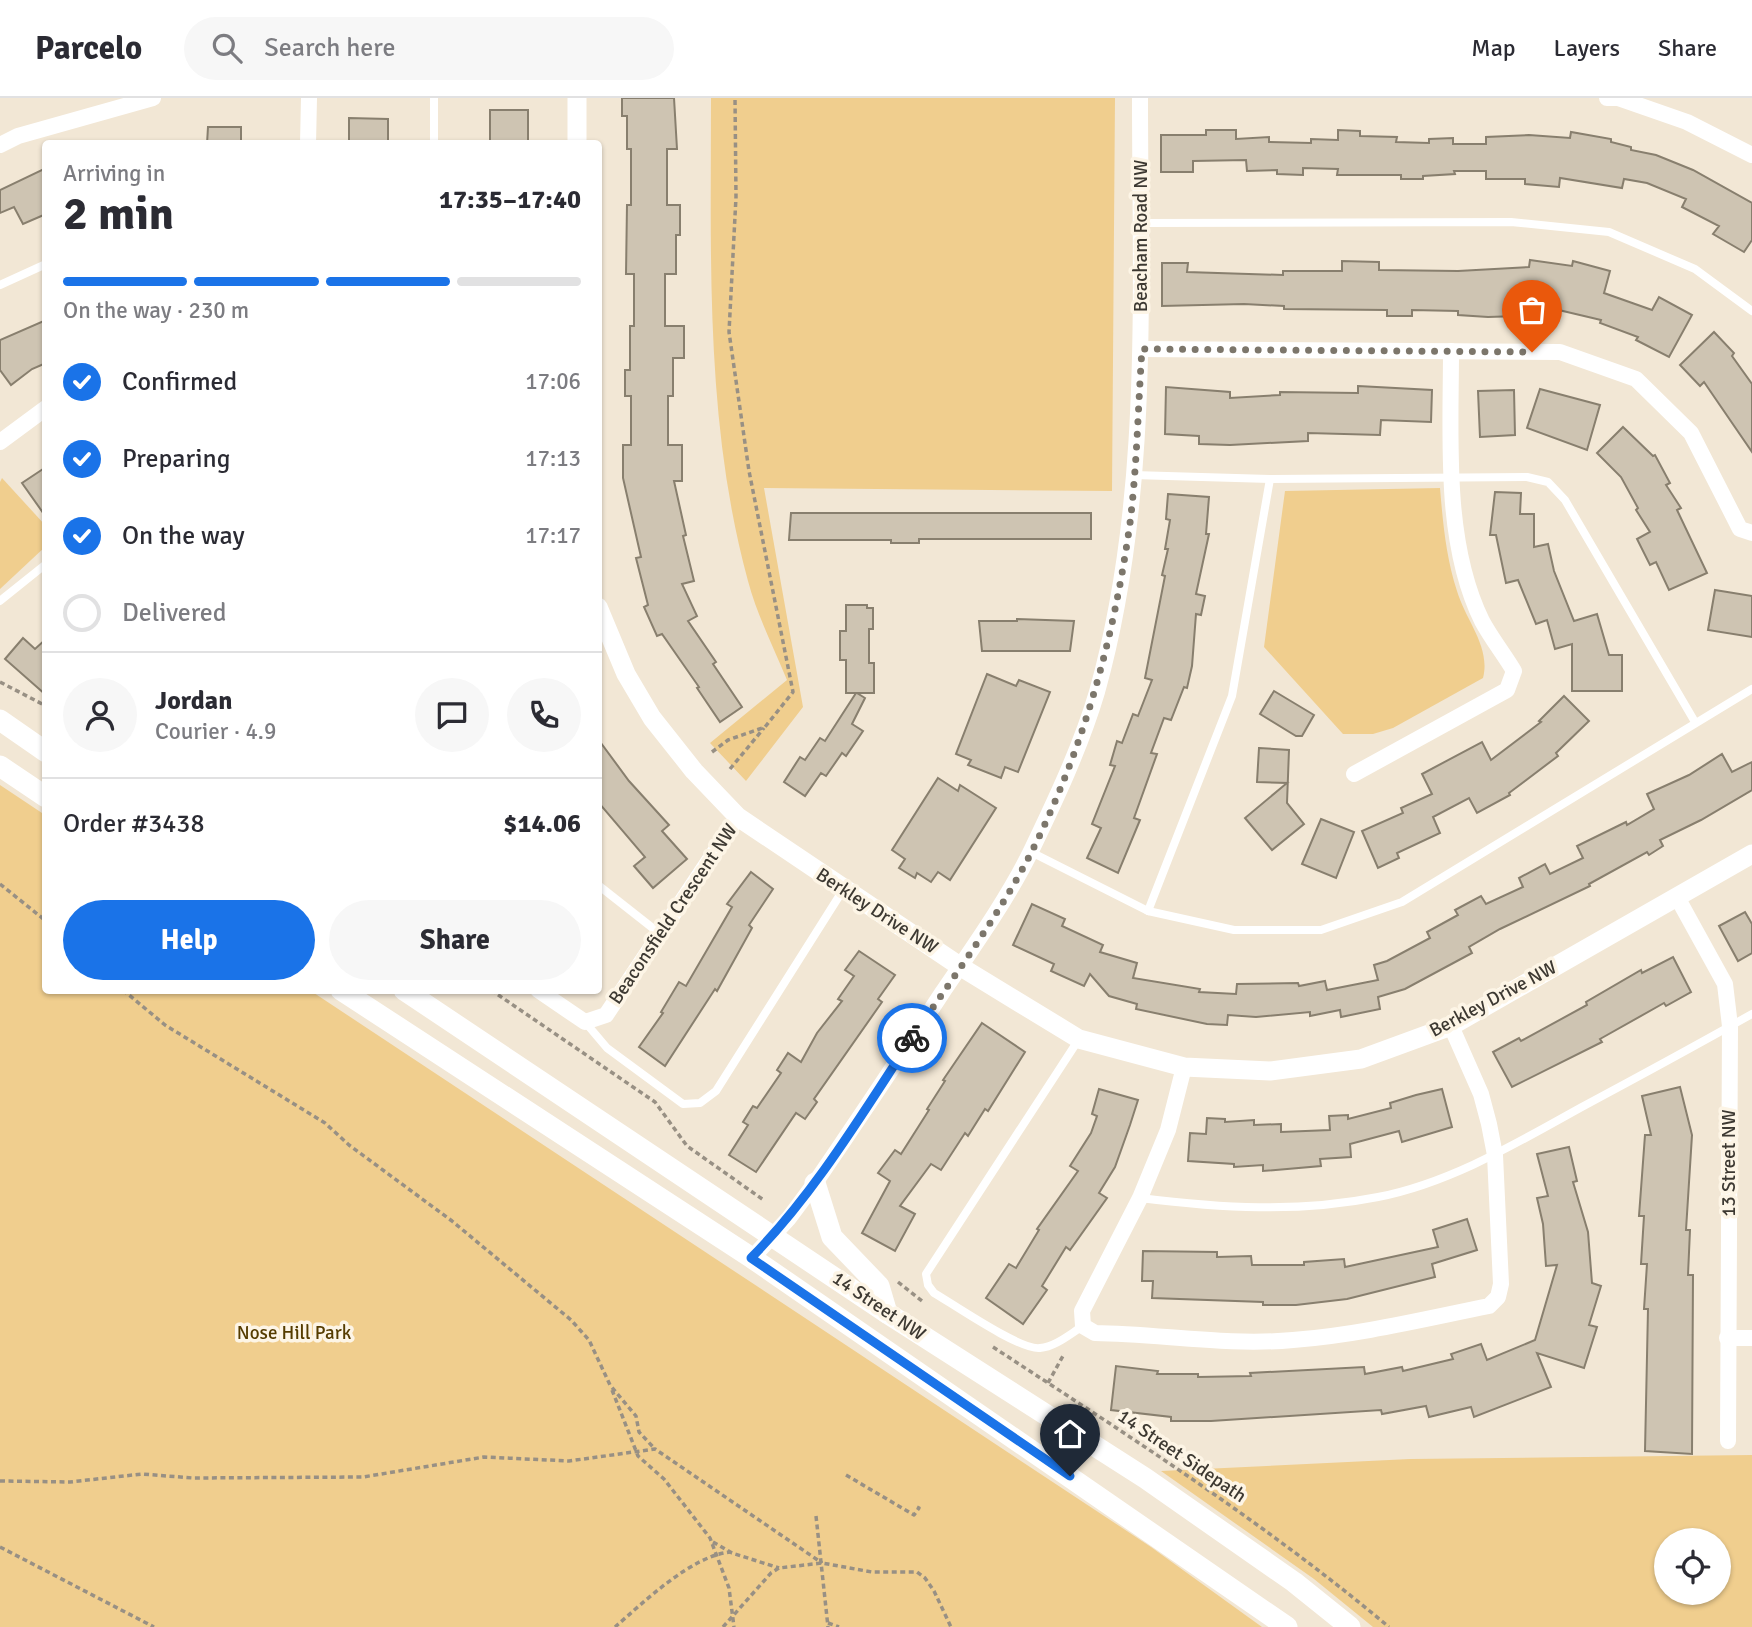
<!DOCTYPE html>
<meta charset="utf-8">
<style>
body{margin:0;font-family:Signika,sans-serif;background:#f7f7f7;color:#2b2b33;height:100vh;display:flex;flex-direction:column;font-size:26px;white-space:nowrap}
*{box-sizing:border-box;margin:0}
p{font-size:23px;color:#7c7c81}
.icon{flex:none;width:38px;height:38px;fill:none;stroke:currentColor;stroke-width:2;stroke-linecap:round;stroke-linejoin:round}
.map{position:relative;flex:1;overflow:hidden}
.side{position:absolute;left:42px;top:42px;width:560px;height:854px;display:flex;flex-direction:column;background:#fff;border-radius:7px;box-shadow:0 2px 5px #0004}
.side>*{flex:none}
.controls{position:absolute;left:1654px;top:1430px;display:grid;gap:14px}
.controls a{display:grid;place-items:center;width:77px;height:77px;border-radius:50%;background:#fff;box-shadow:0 2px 5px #0004;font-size:35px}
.pin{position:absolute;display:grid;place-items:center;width:60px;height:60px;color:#fff;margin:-72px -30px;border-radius:50% 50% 50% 0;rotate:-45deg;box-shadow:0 0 7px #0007}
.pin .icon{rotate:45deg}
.courier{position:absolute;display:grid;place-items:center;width:70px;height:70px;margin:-35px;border:5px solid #1a73e8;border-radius:50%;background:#fff;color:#222;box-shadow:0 2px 9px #0007}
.headline em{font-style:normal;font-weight:700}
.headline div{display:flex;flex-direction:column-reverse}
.headline{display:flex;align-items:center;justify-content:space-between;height:119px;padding:0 21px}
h1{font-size:46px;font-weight:700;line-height:52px}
.bar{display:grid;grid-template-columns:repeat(4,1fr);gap:10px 7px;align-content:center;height:84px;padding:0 21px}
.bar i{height:9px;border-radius:5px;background:#e1e1e2}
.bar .active{background:#1a73e8}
.bar p{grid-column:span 4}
.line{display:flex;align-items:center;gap:18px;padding:0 21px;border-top:2px solid #e1e1e2}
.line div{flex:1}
.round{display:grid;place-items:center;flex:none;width:74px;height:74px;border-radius:37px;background:#f7f7f7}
ol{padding:0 21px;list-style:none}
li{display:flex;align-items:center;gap:21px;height:77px}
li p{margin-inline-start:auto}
li .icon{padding:7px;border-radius:50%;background:#1a73e8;color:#fff;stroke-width:4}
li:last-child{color:#7c7c81}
li i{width:38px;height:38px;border:4px solid #e1e1e2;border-radius:50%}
.action{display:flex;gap:14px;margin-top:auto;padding:14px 21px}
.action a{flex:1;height:80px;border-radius:42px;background:#1a73e8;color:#fff;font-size:28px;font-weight:700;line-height:80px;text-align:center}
.action a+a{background:#f7f7f7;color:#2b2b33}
header{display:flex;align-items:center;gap:42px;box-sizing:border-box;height:98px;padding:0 35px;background:#fff;border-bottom:2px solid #e1e1e2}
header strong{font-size:33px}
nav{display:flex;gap:38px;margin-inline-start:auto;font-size:24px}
.search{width:490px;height:63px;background:#f7f7f7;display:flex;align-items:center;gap:18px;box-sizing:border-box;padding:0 24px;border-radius:38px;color:#7c7c81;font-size:26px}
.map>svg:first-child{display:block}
.green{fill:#f0ce8e;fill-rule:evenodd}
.building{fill:#cec4b2;stroke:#887f6e;stroke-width:2}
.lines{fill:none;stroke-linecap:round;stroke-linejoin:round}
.path{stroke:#989084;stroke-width:3.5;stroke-dasharray:5 3.5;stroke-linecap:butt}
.service{stroke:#fff;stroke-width:8}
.minor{stroke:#fff;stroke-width:16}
.tertiary{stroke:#fff;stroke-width:19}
.secondary{stroke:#fff;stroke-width:21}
.done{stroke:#7c766b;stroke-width:7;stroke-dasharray:0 12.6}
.route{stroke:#1a73e8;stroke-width:9}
.labels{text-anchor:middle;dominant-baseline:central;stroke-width:7;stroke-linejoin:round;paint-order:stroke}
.street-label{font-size:19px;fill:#3d3932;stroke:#fdf5e6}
.park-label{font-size:19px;fill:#553c00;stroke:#fdf5e6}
</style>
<header>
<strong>Parcelo</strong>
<div class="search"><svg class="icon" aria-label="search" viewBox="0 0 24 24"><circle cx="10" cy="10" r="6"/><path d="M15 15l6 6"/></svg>Search here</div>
<nav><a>Map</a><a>Layers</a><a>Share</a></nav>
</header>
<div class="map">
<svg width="1752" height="1529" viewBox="0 0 1752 1529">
<rect width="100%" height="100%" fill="#f2e7d5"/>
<g class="green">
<path d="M711 0H1115L1112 393 764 390 803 609 746 683 710 645 787 582C774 550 757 517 748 483 705 326 711 161 711 0Z"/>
<path d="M2 380 45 427 46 448 0 491V384Z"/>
<path d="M1440 390C1443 426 1446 459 1457 493 1466 523 1491 549 1483 580L1393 630 1373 636H1343L1264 549 1285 393Z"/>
<path d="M0 687 45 717 46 892 311 893 1151 1449 1262 1529H0Z"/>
<path d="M1752 1357V1529H1373L1314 1481 1161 1373 1410 1361ZM1666 1442H1718V1494H1666Z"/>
</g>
<g class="building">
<path d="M622 0H674L677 51H667V107H680V137H676V176H665V228H684V260H673V298H668V347H682V383H674L686 437 683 438 694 483 682 486 697 518 688 523 716 564 713 566 742 609 720 624 697 590 699 589 662 536 657 538 644 509 648 507 636 460 641 459 623 380V347H631V298H625V272H630V228H634V176H626L627 107H631V51H627V18H622Z"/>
<rect x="490" y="12" width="38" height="34"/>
<path d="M349 20 388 21V45H349Z"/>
<path d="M208 29H241V46H207Z"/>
<path d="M1206 32H1236V41L1269 39V44L1311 45V41L1338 42V32L1360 33V38L1397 39 1396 44 1429 45V41L1453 40V46H1486V39L1529 37 1570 40 1571 34 1611 41V44L1631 49V52L1656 57 1693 72 1752 105V142L1744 154 1713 136 1719 128 1682 109 1686 101 1647 85 1624 81 1622 90 1560 80 1559 89 1525 86V81H1486V73H1454L1455 76 1423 78V81H1401V77H1337L1338 71 1303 70V77L1277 76V72L1247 73 1246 62 1193 63V74H1161V37H1206Z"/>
<path d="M46 70V116L23 126 14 109 0 115V92Z"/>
<path d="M1530 162 1572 168 1573 163 1610 173 1604 195 1652 212 1659 199 1692 217 1669 259 1636 242 1638 239 1600 225 1601 222 1546 209 1518 205V218L1488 219 1458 217V213L1412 212V218H1387V212L1284 211V208L1244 206 1162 208V165H1188L1187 174 1283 177V173H1342V163L1379 164V172L1458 173 1529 169Z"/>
<path d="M46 222V265L32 271 11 287 0 272V242Z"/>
<path d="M1714 234 1734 255 1732 258 1752 286V354L1704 284 1700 288 1680 267Z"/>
<path d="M1358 288 1432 292 1431 324 1381 322 1380 337 1308 335V343L1230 347 1199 346V338L1165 336 1166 289 1230 294V300L1280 297V294L1358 295Z"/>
<path d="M1540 291 1600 307 1587 352 1527 330Z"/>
<path d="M1514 292 1515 337 1480 339 1478 293Z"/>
<path d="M1623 329 1653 358 1655 357 1670 385 1666 387 1681 410 1677 412 1707 475 1669 492 1656 464 1650 467 1637 441 1650 434 1636 412 1638 410 1621 379 1597 355Z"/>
<path d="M46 369V419L22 385Z"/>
<path d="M1495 394 1521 395 1520 416H1534V449L1548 446 1554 473 1574 523 1597 516 1609 557H1622V593H1572V546L1555 551 1547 522 1536 526 1518 482 1506 485 1496 437H1490Z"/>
<path d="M1168 396 1209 399 1206 436H1209L1196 496 1205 498 1201 517 1196 516 1192 568 1187 590 1184 589 1171 622 1164 620 1151 655 1157 656 1134 720 1140 722 1118 775 1087 760 1101 730 1092 726 1115 668 1110 667 1117 643 1122 645 1133 616 1138 618 1152 582 1145 580 1165 478 1162 477 1168 451H1165L1170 422 1166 421Z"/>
<path d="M791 415H1091V441H919V445H891V442H789Z"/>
<path d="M1715 492 1752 498V539L1708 532Z"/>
<path d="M846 507H867V510H873V531H869V565H874V595H857L865 600 852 626 863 633 846 658 842 655 826 678 821 675 805 698 784 684 800 659 805 662 820 640 825 643 856 595H846V562H840V533H846Z"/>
<path d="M1017 521 1074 523 1070 553H982L979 523H1017Z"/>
<path d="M23 540 35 551 46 541V597L5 561Z"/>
<path d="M987 576 1016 588 1019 582 1050 594 1018 674 1005 669 1001 680 968 667 971 662 956 656Z"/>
<path d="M1274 593 1314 617 1302 638H1296L1260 616Z"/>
<path d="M1564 598 1589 623 1556 655 1558 658 1509 695 1510 697 1477 715 1469 700 1433 719 1440 735 1397 755 1399 760 1378 770 1362 733 1403 715 1401 710 1432 696 1422 676 1482 644 1491 662 1541 624 1539 623Z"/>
<path d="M598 641 629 683 669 727 662 733 687 761 653 790 634 768 645 759 598 704Z"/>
<path d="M1259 650 1289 652 1287 705 1304 726 1272 752 1245 720 1287 685 1257 684Z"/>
<path d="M1722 656 1732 674 1752 664V692L1701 722 1660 742 1663 748 1649 757 1647 754 1589 786 1590 788 1500 831 1469 849 1472 855 1405 891 1378 899 1380 911 1341 919 1340 912 1310 918V914L1256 919 1228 917 1227 927 1207 926 1136 911 1137 906 1109 898 1090 876 1084 888 1051 873 1054 866 1013 847 1032 806 1065 821 1062 828 1103 847 1100 854 1137 865 1133 880 1200 891 1199 894 1236 896 1237 886 1298 885 1299 888 1325 883 1327 892 1378 882 1374 867 1387 863 1430 840 1427 834 1458 817 1455 812 1481 798 1486 806 1523 789 1519 780 1545 766 1550 776 1583 760 1577 748 1626 724 1627 727 1654 711 1647 696 1689 677Z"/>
<path d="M938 680 958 693 960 687 996 710 950 782 938 774 931 784 917 775 915 780 899 770 905 761 892 752Z"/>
<path d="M1321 721 1354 734 1336 780 1302 766Z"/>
<path d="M751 774 773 791 749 827 752 830 717 893 715 891 665 968 639 949 663 915 661 914 679 884 686 888 732 809 727 806Z"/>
<path d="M1745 814 1752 826V855L1738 863 1719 828Z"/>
<path d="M859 853 895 877 878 901 882 904 814 1001 817 1004 805 1021 796 1015 756 1074 729 1057 748 1027 743 1024 753 1008 757 1010 781 975 777 972 788 955 801 964 817 935 842 903 838 901 854 878 845 872Z"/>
<path d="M1673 859 1691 894 1666 908 1664 905 1600 941 1602 944 1512 989 1493 954 1519 940 1521 943 1587 907 1586 904 1641 872 1642 875Z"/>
<path d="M982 925 1025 954 988 1013 985 1011 968 1038 965 1035 941 1072 931 1066 900 1108 915 1116 895 1153 862 1135 890 1083 878 1075 895 1052 901 1056 929 1012 927 1011 945 983 943 982Z"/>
<path d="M1680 989 1692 1037 1686 1132H1690L1688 1177H1693L1692 1356 1645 1353 1648 1211H1644L1647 1166H1641L1644 1118H1639L1645 1037H1651L1642 998Z"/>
<path d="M1099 991 1138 1002 1130 1027 1115 1069 1099 1095 1107 1100 1070 1152 1066 1149 1042 1188 1047 1192 1023 1226 986 1200 1009 1166 1016 1170 1039 1132 1037 1131 1078 1073 1070 1068 1091 1035 1097 1018 1092 1016Z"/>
<path d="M1442 991 1452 1029 1402 1044 1399 1033 1350 1046 1351 1059 1320 1061 1321 1068 1263 1073V1067L1234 1069V1066L1188 1063 1190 1035 1206 1036 1207 1020 1225 1021V1024L1254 1022V1027L1281 1026V1034L1330 1032 1329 1018 1348 1017V1021L1391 1010 1390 1005 1416 997Z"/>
<path d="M1569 1049 1577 1083 1573 1084 1588 1134 1592 1185 1601 1188 1589 1227 1597 1229 1584 1270 1537 1255 1551 1289 1474 1319 1471 1309 1429 1319 1426 1308 1382 1316 1381 1312 1211 1323H1171V1319L1111 1312 1116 1268 1158 1273 1157 1276H1198V1279L1251 1278 1250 1275 1364 1269 1365 1276 1402 1269 1403 1273 1453 1261 1451 1256 1481 1246 1487 1262 1535 1242 1557 1167 1546 1168 1543 1126 1537 1100 1548 1098 1537 1056Z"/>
<path d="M1467 1121 1477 1152 1432 1166 1435 1179 1347 1201 1296 1207H1263V1204L1152 1200 1153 1183H1142L1143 1153 1217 1154V1159L1251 1158 1252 1167H1304V1164L1344 1161 1345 1169 1438 1149 1433 1132Z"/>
</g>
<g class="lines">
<g class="path">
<path d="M0 584 46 608"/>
<path d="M712 654 728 642 765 629 793 594 749 373 729 234 736 99 735 0"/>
<path d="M730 671 764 630"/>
<path d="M0 786 46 823"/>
<path d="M123 892 165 927 325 1025 349 1047 452 1123 571 1222 589 1242 610 1287 636 1318 639 1334 655 1351"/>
<path d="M491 892 655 1004 687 1048 765 1103"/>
<path d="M898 1184 922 1203"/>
<path d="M993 1249C1129 1338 1265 1425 1389 1529"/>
<path d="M1048 1285 1064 1256"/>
<path d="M612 1292 638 1358 664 1381 710 1440 729 1490 734 1529"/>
<path d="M846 1377 914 1417 919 1410 917 1409"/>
<path d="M0 1383 70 1384 142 1376 193 1380 363 1379 484 1359 569 1363 655 1351 822 1465"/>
<path d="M816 1418 828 1529"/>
<path d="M713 1444 732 1455 779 1470"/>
<path d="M0 1449 154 1529"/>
<path d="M828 1525 839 1529"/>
<path d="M615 1529C644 1504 691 1458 730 1454"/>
<path d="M723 1529 771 1475 779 1470 822 1465 872 1474H917L925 1480 934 1493 951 1529"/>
</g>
<g class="service">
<path d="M434 0V46"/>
<path d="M1140 125 1511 124 1609 134 1695 171 1752 213"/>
<path d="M0 187 46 166"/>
<path d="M1133 377 1270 381 1527 379 1548 384 1565 402 1695 624"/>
<path d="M0 503 46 466"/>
<path d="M1031 754 1148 813 1234 832H1321L1402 804 1752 591"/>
<path d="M598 787 659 835"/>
<path d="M1148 813 1232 598 1270 381"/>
<path d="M585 924 607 950 683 1006 700 1005 716 993 843 792"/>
<path d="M1079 941 926 1176 928 1187 934 1195C953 1206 1021 1253 1040 1250 1055 1249 1070 1236 1083 1228"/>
<path d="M1140 1100C1220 1110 1298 1115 1378 1099 1450 1085 1517 1045 1580 1010 1638 979 1695 948 1752 916"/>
</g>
<g class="minor">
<path d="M1607 0H1618L1687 24 1752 57"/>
<path d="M308 46 309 0"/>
<path d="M0 47 18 38 153 0"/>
<path d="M1142 251 1560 254 1636 281 1691 335 1740 431 1752 435"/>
<path d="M0 344 46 310"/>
<path d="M1354 676 1507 592 1514 573C1504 556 1491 540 1482 523 1443 444 1451 339 1451 253"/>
<path d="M1677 799 1725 886 1730 928 1728 1343"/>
<path d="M538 892 585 924 606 917 738 719"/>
<path d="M1184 969 1168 1032 1140 1100 1082 1213 1083 1228 1095 1235C1161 1236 1228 1248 1293 1242 1359 1237 1424 1221 1489 1208L1498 1199 1501 1186 1495 1057 1489 1026 1481 996 1451 928"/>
<path d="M752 1160 789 1120 815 1085C858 1022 900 959 942 895 972 851 1009 799 1032 751 1056 701 1081 648 1097 594 1151 401 1140 198 1140 0"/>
<path d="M1727 1240H1752"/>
</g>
<g class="tertiary">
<path d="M577 46V0"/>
<path d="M598 509 626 576 652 620 694 673 738 719 961 869 1079 941 1184 969 1270 973 1361 961 1451 928 1752 756"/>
</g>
<g class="secondary">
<path d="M0 622 46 654"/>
<path d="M0 668 46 699"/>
<path d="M341 892 752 1160 1287 1529"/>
<path d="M404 892 887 1215 1145 1380 1294 1484 1350 1529"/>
<path d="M815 1085 832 1139 879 1188 887 1215"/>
</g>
</g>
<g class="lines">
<path class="done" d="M912 940C952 881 1000 816 1032 753 1084 649 1114 540 1130 425 1137 368 1138 309 1142 251L1532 254"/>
<path class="route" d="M912 940C862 1016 815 1095 751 1160L1070 1378"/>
</g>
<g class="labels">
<g class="street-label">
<text transform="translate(1141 138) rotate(-90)">Beacham Road NW</text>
<text transform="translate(877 813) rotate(33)">Berkley Drive NW</text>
<text transform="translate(673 816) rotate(-56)">Beaconsfield Crescent NW</text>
<text transform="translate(1493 901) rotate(-28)">Berkley Drive NW</text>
<text transform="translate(1729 1065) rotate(-90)">13 Street NW</text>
<text transform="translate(879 1208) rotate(34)">14 Street NW</text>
<text transform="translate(1182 1358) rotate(34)">14 Street Sidepath</text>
</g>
<g class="park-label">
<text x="294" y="1235">Nose Hill Park</text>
</g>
</g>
</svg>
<div class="controls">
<a><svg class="icon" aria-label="locate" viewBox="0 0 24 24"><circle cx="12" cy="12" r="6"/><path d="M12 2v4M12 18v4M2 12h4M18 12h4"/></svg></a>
</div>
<div class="pin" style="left:1532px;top:254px;background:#ea580c"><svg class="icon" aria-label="bag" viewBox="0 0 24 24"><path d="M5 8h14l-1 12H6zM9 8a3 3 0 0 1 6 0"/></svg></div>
<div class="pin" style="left:1070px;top:1378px;background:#1f2937"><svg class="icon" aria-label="home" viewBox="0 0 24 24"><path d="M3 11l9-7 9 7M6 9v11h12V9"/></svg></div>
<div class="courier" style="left:912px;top:940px"><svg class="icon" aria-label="bike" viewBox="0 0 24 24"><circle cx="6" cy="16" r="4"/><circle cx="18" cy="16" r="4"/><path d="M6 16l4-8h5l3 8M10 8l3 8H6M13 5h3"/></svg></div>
<section class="side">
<div class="headline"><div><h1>2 min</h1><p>Arriving in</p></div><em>17:35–17:40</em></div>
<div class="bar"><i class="active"></i><i class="active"></i><i class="active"></i><i></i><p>On the way · 230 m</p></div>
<ol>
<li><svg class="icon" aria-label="check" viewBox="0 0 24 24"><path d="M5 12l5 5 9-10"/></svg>Confirmed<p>17:06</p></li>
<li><svg class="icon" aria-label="check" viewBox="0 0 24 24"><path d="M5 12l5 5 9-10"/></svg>Preparing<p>17:13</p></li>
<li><svg class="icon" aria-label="check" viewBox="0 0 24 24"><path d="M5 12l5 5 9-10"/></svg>On the way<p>17:17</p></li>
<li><i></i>Delivered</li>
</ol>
<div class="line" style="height:126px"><a class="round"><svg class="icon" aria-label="person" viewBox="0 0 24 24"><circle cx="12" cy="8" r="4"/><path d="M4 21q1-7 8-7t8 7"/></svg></a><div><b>Jordan</b><p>Courier · 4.9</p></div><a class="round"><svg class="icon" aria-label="chat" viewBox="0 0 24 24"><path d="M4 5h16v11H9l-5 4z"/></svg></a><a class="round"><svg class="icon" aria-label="phone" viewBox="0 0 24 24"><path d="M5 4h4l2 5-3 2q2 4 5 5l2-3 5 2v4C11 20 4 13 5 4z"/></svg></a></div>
<div class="line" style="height:91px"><div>Order #3438</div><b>$14.06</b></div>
<div class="action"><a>Help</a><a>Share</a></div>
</section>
</div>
